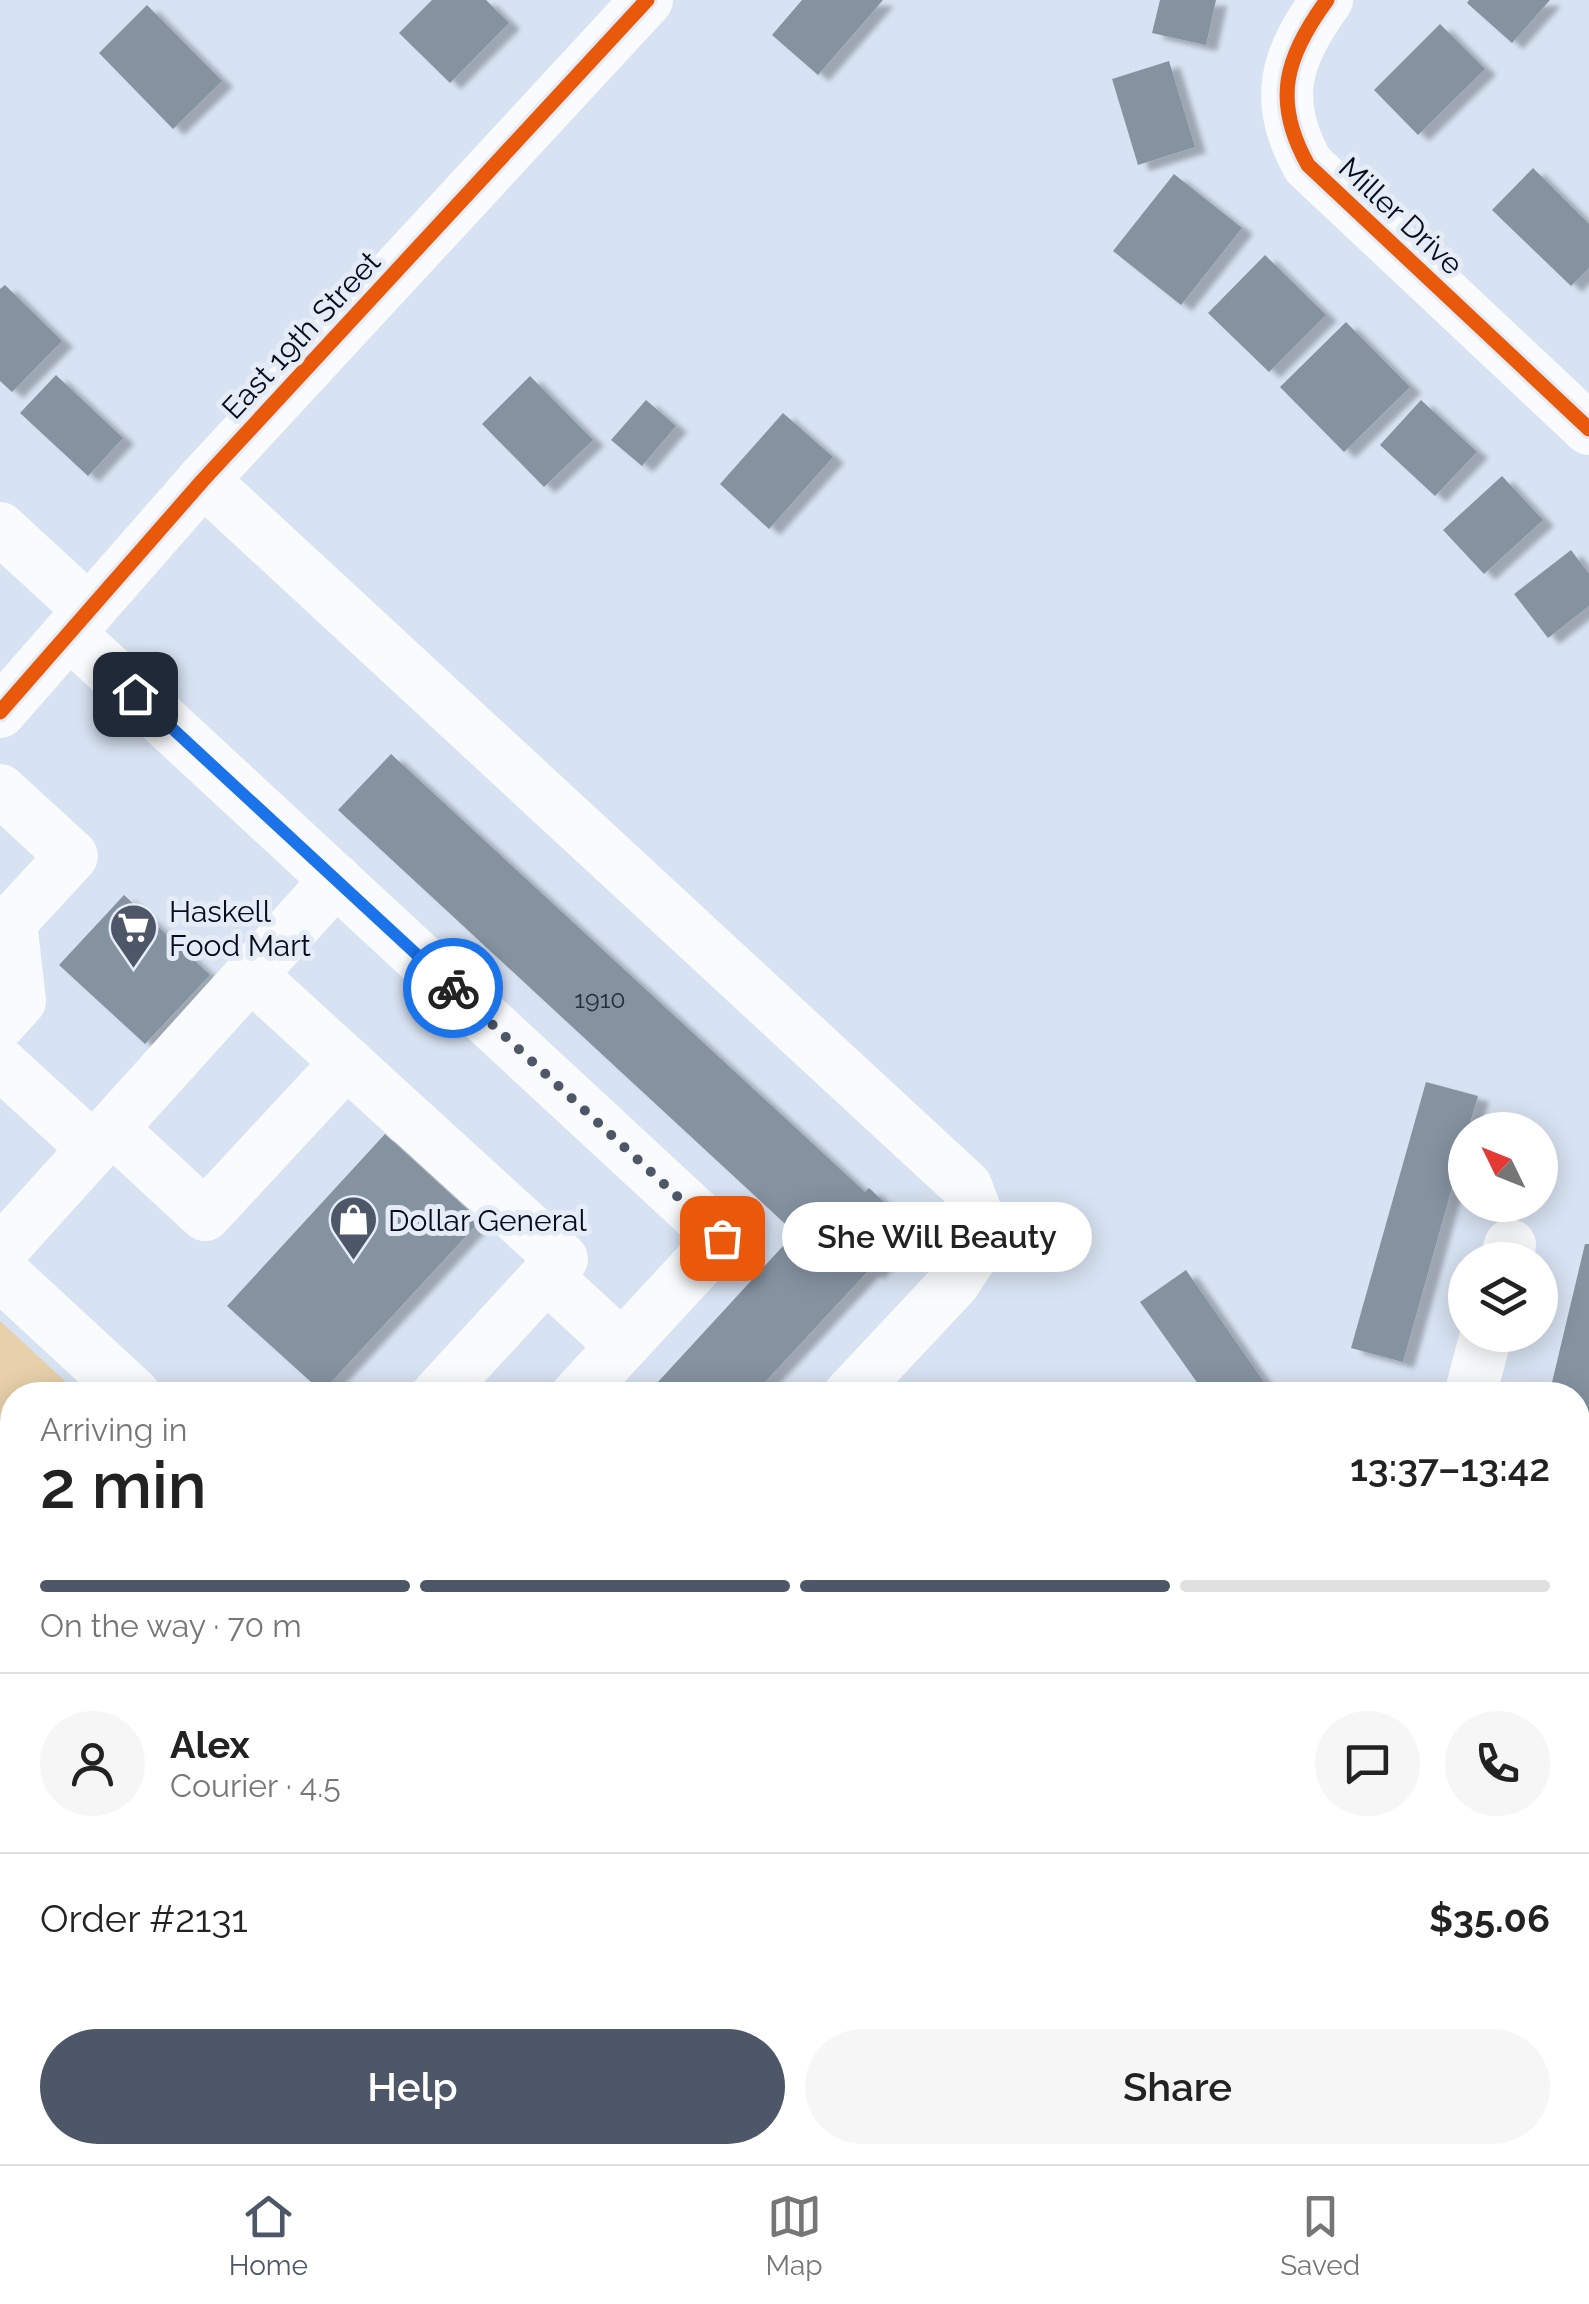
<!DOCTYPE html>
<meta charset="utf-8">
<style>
body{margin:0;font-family:Raleway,sans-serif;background:#f6f6f6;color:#222;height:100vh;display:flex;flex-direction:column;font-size:38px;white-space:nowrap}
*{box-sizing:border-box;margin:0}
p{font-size:32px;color:#767676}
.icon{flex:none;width:55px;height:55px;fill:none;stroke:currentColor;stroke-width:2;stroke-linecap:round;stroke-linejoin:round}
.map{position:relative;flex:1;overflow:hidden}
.sheet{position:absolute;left:0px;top:1382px;width:1590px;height:782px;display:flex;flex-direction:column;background:#fff;border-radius:40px 40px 0 0;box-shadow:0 5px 25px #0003}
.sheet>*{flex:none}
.needle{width:65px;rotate:313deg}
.buttons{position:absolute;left:1448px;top:1112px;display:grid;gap:20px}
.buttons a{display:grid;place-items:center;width:110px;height:110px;border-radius:50%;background:#fff;box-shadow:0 5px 25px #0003;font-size:50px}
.pin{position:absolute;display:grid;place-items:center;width:85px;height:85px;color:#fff;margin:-42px;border-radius:20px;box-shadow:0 5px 15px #0006}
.courier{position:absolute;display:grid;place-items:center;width:100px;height:100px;margin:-50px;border:8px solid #1a73e8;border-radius:50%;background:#fff;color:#222;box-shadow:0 2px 12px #0007}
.bubble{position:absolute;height:70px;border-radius:35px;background:#fff;box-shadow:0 5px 25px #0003;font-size:32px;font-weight:600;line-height:70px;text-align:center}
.overview em{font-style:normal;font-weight:600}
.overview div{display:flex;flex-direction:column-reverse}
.overview{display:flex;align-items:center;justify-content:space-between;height:170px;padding:0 40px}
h1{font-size:65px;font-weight:600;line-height:75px}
.bar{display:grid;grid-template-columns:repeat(4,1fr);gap:15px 10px;align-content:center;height:120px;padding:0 40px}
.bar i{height:12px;border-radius:8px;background:#e0e0e0}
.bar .active{background:#4d5767}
.bar p{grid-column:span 4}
.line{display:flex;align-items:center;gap:25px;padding:0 40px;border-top:2px solid #e0e0e0}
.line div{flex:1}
.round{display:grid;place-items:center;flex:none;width:105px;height:105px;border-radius:52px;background:#f6f6f6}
.cta{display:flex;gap:20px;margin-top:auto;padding:20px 40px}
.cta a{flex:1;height:115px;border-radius:60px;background:#4d5767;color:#fff;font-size:40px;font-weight:600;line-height:115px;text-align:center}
.cta a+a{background:#f6f6f6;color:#222}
.menu{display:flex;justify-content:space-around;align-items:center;height:140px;border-top:2px solid #e0e0e0;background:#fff;font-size:28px;color:#767676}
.menu a{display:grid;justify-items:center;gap:5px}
.menu .active{color:#4d5767}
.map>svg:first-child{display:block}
.green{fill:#e8d0aa}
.building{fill:#8593a1;filter:url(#shadow)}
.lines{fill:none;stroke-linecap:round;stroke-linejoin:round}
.minor{stroke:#f9fbfd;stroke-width:52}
.major{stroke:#f9fbfd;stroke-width:55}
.cycleway-casing{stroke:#e5ecf6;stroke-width:21}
.cycleway{stroke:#e8590c;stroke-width:15}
.done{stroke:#4d5767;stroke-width:10;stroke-dasharray:0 18}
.route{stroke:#1a73e8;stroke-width:12}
.labels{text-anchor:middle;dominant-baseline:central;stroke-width:10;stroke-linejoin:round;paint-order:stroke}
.number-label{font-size:25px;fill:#242e3d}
.street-label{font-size:30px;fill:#030c1c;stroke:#e5ecf6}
.poi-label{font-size:30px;fill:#030c1c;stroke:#e5ecf6;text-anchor:start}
</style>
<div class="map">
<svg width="1589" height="2164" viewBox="0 0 1589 2164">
<defs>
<filter id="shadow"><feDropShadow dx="11" dy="6" stdDeviation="2.5" flood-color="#0004"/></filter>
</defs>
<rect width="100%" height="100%" fill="#d7e2f2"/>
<path class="green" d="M0 1321 80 1395H12V1749L0 1737Z"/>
<g class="building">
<path d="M432 0H486L509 23 450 83 399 33Z"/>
<path d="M802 0H883L818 75 772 35Z"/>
<path d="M1160 0H1216L1206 45 1152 33Z"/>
<path d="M1469 0H1550L1512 43 1467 3Z"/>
<path d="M147 5 222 81 173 129 99 53Z"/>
<path d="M1440 24 1485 69 1418 135 1374 90Z"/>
<path d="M1169 61 1195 147 1138 165 1112 79Z"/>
<path d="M1533 168 1589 224V268L1571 286 1492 210Z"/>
<path d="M1174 174 1242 228 1181 305 1113 251Z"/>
<path d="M1265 255 1326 315 1269 372 1208 313Z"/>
<path d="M5 285 62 341 12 392 0 381V289Z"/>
<path d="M1346 322 1410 387 1344 452 1280 387Z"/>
<path d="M56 375 123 438 88 476 20 413Z"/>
<path d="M530 376 593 440 544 487 482 424Z"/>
<path d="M646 400 676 426 642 466 611 440Z"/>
<path d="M1421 400 1477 452 1435 496 1380 445Z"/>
<path d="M783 413 833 457 769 529 720 484Z"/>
<path d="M1502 476 1543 520 1484 574 1443 530Z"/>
<path d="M1571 550 1589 574V606L1548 638 1514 594Z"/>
<path d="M391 754 865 1192 869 1188 913 1229 873 1273 869 1270 753 1395H646L795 1233 338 810Z"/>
<path d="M124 895 210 975 145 1044 59 965Z"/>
<path d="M1426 1082 1478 1096 1468 1130H1465V1141L1403 1362 1351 1348Z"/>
<path d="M385 1134 480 1221 322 1392 227 1306Z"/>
<path d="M1585 1244H1589V1456L1579 1498 1578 1395H1549Z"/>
<path d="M1186 1270 1273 1395H1206L1140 1302Z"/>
<path d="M1578 1975 1589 1985V2049L1578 2038Z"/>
<path d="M1160 2152H1231L1243 2164H1172Z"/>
<path d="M1488 2152H1572L1584 2164H1500Z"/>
</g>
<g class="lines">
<g class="minor">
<path d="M1327 0C1285 57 1272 101 1308 165L1589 429"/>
<path d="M203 480 966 1186 979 1220 973 1254 954 1283 849 1395"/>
<path d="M0 528 89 610"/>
<path d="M69 633 722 1238 577 1395"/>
<path d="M0 712 203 480 647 0"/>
<path d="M0 790 72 856 11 922 20 1001 0 1023"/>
<path d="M251 975 562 1259 437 1395"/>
<path d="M0 1063 93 1148"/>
<path d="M112 1129 205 1215 347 1062"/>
<path d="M0 1252 336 880"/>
<path d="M1506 1260 1510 1245"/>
<path d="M546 1276 622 1346"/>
<path d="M1470 1395 1486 1335"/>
<path d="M1578 1592 1589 1595"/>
<path d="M687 2152 699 2164"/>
<path d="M310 2164 321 2152"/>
</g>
<g class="major">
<path d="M0 1272 133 1395"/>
<path d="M962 2152 975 2164"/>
</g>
<defs>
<g id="cycleway">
<path d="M1327 0C1285 57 1272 101 1308 165L1589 429"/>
<path d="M0 712 203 480 647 0"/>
</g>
</defs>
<use href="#cycleway" class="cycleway-casing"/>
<use href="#cycleway" class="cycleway"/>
</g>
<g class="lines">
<path class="done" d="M453 988 722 1238"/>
<path class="route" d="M135 694 453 988"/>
</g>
<defs>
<symbol id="supermarket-pin" viewBox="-11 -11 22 30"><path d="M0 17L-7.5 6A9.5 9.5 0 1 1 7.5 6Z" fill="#4d5767" stroke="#e5ecf6"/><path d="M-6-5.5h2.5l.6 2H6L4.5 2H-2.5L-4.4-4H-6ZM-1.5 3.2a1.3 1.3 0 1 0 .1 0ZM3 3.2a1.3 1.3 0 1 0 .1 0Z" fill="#fff"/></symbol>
<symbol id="shop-pin" viewBox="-11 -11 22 30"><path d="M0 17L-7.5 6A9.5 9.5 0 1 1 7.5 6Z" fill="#4d5767" stroke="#e5ecf6"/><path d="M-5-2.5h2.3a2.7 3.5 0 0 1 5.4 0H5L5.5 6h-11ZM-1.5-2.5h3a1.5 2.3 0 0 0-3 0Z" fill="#fff"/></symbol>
</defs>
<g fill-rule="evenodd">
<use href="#supermarket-pin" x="106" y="900" width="55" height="75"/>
<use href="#shop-pin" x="326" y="1192" width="55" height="75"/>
</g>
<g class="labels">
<g class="number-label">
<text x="600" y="999">1910</text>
</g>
<g class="street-label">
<text transform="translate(1401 216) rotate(43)">Miller Drive</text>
<text transform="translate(301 335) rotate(-47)">East 19th Street</text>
</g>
<g class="poi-label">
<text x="169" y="911">Haskell<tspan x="169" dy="34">Food Mart</tspan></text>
<text x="388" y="1220">Dollar General</text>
</g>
</g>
</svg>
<div class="buttons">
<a><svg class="needle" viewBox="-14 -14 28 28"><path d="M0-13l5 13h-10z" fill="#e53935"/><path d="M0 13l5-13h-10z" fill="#767676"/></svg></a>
<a><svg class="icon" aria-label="layers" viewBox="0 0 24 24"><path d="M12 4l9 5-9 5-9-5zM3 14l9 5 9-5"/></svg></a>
</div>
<div class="pin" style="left:722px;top:1238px;background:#ea580c"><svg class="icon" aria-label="bag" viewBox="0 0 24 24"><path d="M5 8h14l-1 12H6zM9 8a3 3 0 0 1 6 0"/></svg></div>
<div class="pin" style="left:135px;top:694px;background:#1f2937"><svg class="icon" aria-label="home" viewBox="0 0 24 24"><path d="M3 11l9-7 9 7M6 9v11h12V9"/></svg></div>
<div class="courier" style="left:453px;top:988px"><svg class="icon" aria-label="bike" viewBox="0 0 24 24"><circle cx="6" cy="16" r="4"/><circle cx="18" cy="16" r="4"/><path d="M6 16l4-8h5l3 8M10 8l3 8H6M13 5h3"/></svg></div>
<div class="bubble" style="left:782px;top:1202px;width:310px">She Will Beauty</div>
<section class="sheet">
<div class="overview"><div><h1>2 min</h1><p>Arriving in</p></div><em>13:37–13:42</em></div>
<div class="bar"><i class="active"></i><i class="active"></i><i class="active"></i><i></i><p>On the way · 70 m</p></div>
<div class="line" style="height:180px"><a class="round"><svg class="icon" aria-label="person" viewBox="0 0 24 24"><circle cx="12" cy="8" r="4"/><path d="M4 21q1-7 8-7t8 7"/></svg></a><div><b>Alex</b><p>Courier · 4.5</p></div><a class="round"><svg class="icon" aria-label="chat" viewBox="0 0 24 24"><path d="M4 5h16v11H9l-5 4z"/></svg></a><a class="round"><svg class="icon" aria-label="phone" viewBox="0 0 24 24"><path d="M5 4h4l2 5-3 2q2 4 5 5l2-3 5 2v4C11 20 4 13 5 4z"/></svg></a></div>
<div class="line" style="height:130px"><div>Order #2131</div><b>$35.06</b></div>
<div class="cta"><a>Help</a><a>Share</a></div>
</section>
</div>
<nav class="menu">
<a class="active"><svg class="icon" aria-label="home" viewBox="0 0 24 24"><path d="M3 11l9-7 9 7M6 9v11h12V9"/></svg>Home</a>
<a><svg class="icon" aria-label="map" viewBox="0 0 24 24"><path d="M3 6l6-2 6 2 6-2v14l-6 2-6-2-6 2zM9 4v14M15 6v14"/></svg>Map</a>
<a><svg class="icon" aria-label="saved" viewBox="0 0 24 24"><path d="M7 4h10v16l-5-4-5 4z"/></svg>Saved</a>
</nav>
